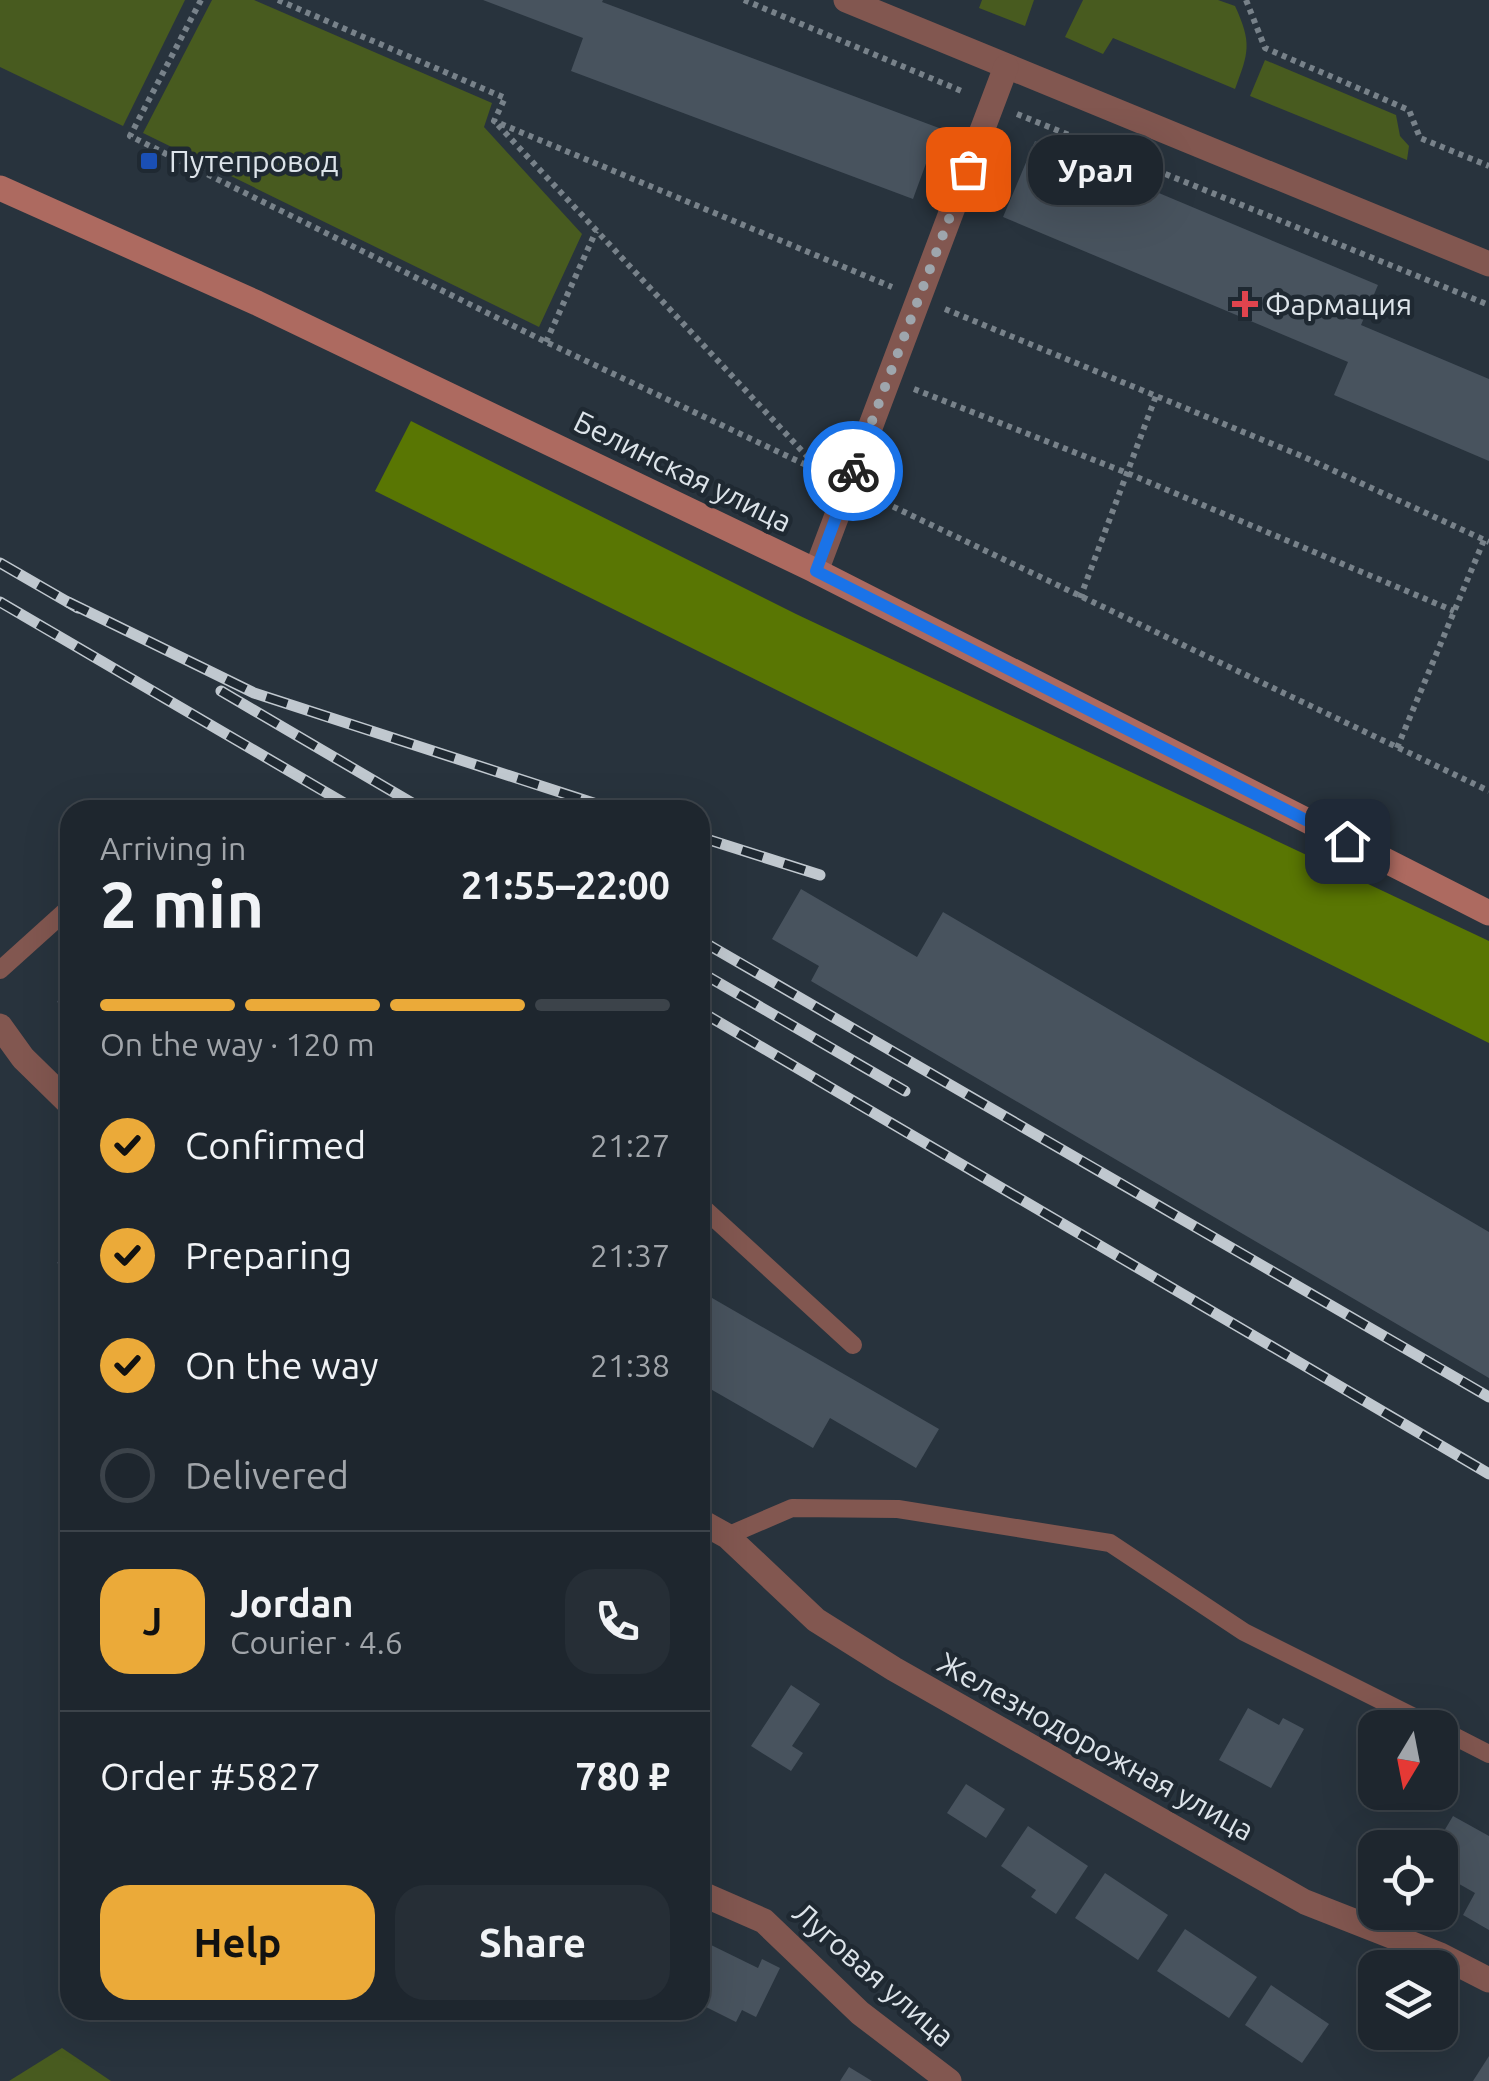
<!DOCTYPE html>
<meta charset="utf-8">
<style>
body{margin:0;font-family:Ubuntu,sans-serif;background:#262e36;color:#f1f3f6;height:100vh;display:flex;flex-direction:column;font-size:38px;white-space:nowrap}
*{box-sizing:border-box;margin:0}
p{font-size:32px;color:#a1a5aa}
.icon{flex:none;width:55px;height:55px;fill:none;stroke:currentColor;stroke-width:2;stroke-linecap:round;stroke-linejoin:round}
.map{position:relative;flex:1;overflow:hidden}
.panel{position:absolute;left:60px;top:800px;width:650px;height:1220px;display:flex;flex-direction:column;background:#1e262e;border-radius:30px;box-shadow:0 10px 40px #0002,0 0 0 2px #3c434a}
.panel>*{flex:none}
.needle{width:65px;rotate:190deg}
.tools{position:absolute;left:1358px;top:1710px;display:grid;gap:20px}
.tools a{display:grid;place-items:center;width:100px;height:100px;border-radius:20px;background:#1e262e;box-shadow:0 10px 40px #0002,0 0 0 2px #3c434a;font-size:50px}
.pin{position:absolute;display:grid;place-items:center;width:85px;height:85px;color:#fff;margin:-42px;border-radius:20px;box-shadow:0 5px 15px #0006}
.courier{position:absolute;display:grid;place-items:center;width:100px;height:100px;margin:-50px;border:8px solid #1a73e8;border-radius:50%;background:#fff;color:#222;box-shadow:0 2px 12px #0007}
.bubble{position:absolute;height:70px;border-radius:30px;background:#1e262e;box-shadow:0 10px 40px #0002,0 0 0 2px #3c434a;font-size:32px;font-weight:600;line-height:70px;text-align:center}
.headline em{font-style:normal;font-weight:600}
.headline div{display:flex;flex-direction:column-reverse}
.headline{display:flex;align-items:center;justify-content:space-between;height:170px;padding:0 40px}
h1{font-size:65px;font-weight:600;line-height:75px}
.bar{display:grid;grid-template-columns:repeat(4,1fr);gap:15px 10px;align-content:center;height:120px;padding:0 40px}
.bar i{height:12px;border-radius:8px;background:#3c434a}
.bar .current{background:#ebaa39}
.bar p{grid-column:span 4}
.line{display:flex;align-items:center;gap:25px;padding:0 40px;border-top:2px solid #3c434a}
.line div{flex:1}
.round{display:grid;place-items:center;flex:none;width:105px;height:105px;border-radius:30px;background:#262e36}
ol{padding:0 40px;list-style:none}
li{display:flex;align-items:center;gap:30px;height:110px}
li p{margin-inline-start:auto}
li .icon{padding:10px;border-radius:50%;background:#ebaa39;color:#111;stroke-width:4}
li:last-child{color:#a1a5aa}
li i{width:55px;height:55px;border:5px solid #3c434a;border-radius:50%}
.primary-button{display:flex;gap:20px;margin-top:auto;padding:20px 40px}
.primary-button a{flex:1;height:115px;border-radius:30px;background:#ebaa39;color:#111;font-size:40px;font-weight:600;line-height:115px;text-align:center}
.primary-button a+a{background:#262e36;color:#f1f3f6}
.map>svg:first-child{display:block}
.green{fill:#485b1f}
.forest{fill:#597603}
.building{fill:#48535e}
.lines{fill:none;stroke-linecap:round;stroke-linejoin:round}
.path{stroke:#78828a;stroke-width:6;stroke-dasharray:5 5;stroke-linecap:butt}
.service{stroke:#825750;stroke-width:18}
.minor{stroke:#825750;stroke-width:25}
.secondary{stroke:#ad6a60;stroke-width:25}
.rail-casing{stroke:#c0c8cf;stroke-width:11}
.rail{stroke:#1f2932;stroke-width:8;stroke-dasharray:22;stroke-linecap:butt}
.done{stroke:#9ea6ad;stroke-width:10;stroke-dasharray:0 18}
.route{stroke:#1a73e8;stroke-width:12}
.transit-dot{fill:#1a4fb4;stroke:#1f2932;stroke-width:4}
.health-dot{fill:#e0444e;stroke:#1f2932;stroke-width:4}
.labels{text-anchor:middle;dominant-baseline:central;stroke-width:9;stroke-linejoin:round;paint-order:stroke}
.poi-label{font-size:30px;fill:#dde4ea;stroke:#1f2932;text-anchor:start}
.street-label{font-size:30px;fill:#dde4ea;stroke:#1f2932}
</style>
<div class="map">
<svg width="1489" height="2081" viewBox="0 0 1489 2081">
<rect width="100%" height="100%" fill="#28333d"/>
<g class="green">
<path d="M0 0H185L123 126 0 67Z"/>
<path d="M212 0H254L492 103 484 127 582 234 539 327 143 133Z"/>
<path d="M982 0H1034L1025 26 979 8Z"/>
<path d="M1083 0H1218L1235 6C1252 43 1249 52 1235 89L1113 38 1103 54 1065 37Z"/>
<path d="M1265 60 1396 115 1400 136 1409 146 1407 160 1250 96Z"/>
<path d="M62 2048 111 2081H9Z"/>
</g>
<path class="forest" d="M411 421 796 614 1489 941V1043L375 491Z"/>
<g class="building">
<path d="M483 0H603L602 2 939 128 913 199 571 71 583 38Z"/>
<path d="M1035 141 1378 285 1361 325 1489 379V461L1334 395 1348 362 1003 217Z"/>
<path d="M801 889 917 957 943 912 1489 1232V1378L811 981 819 966 772 939Z"/>
<path d="M70 981V1010L57 1002Z"/>
<path d="M70 1244V1271L57 1263Z"/>
<path d="M700 1291 939 1429 916 1468 830 1418 813 1448 700 1383Z"/>
<path d="M791 1685 820 1704 792 1746 803 1753 791 1771 751 1746Z"/>
<path d="M1248 1708 1279 1725 1283 1718 1304 1729 1271 1788 1219 1760Z"/>
<path d="M966 1784 1005 1809 986 1838 947 1813Z"/>
<path d="M1453 1816 1489 1836V1930L1463 1915 1475 1893 1440 1873V1848H1434Z"/>
<path d="M1028 1826 1088 1866 1056 1914 1031 1897 1036 1890 1001 1866Z"/>
<path d="M1105 1873 1168 1915 1138 1960 1075 1918Z"/>
<path d="M1185 1929 1257 1977 1229 2018 1157 1971Z"/>
<path d="M709 1944 758 1968 762 1959 780 1968 756 2017 742 2010 736 2022 700 2004V1962Z"/>
<path d="M1271 1985 1329 2024 1302 2063 1245 2025Z"/>
<path d="M1489 2056V2081H1473Z"/>
<path d="M849 2067 872 2081H840Z"/>
</g>
<g class="lines">
<g class="path">
<path d="M201 0 130 136 546 342 823 473"/>
<path d="M278 0 505 98 494 121 892 287"/>
<path d="M744 0 964 92"/>
<path d="M1246 0 1265 48 1409 110 1420 138 1489 166"/>
<path d="M1017 114 1489 305"/>
<path d="M498 125 817 467"/>
<path d="M945 309 1304 457 1489 542"/>
<path d="M546 342 596 231"/>
<path d="M914 389 1127 473 1454 611"/>
<path d="M875 498 1489 791"/>
<path d="M1080 598 1156 396"/>
<path d="M1397 748 1484 540"/>
</g>
<g class="service">
<path d="M0 970 70 907"/>
<path d="M700 1205 853 1345"/>
<path d="M727 1536 792 1508 898 1509 1110 1543 1244 1632 1436 1728"/>
<path d="M1440 1729 1489 1754"/>
</g>
<g class="minor">
<path d="M846 0 1489 264"/>
<path d="M816 571 1006 67"/>
<path d="M0 1026 23 1058 70 1104"/>
<path d="M700 1521 727 1536 816 1620 894 1669 1305 1902 1440 1955 1489 1980"/>
<path d="M700 1893 764 1921 860 2013 949 2081"/>
</g>
<path class="secondary" d="M0 188 257 303 816 571 1489 913"/>
<defs>
<g id="rail">
<path d="M0 563 78 608"/>
<path d="M0 602 356 810"/>
<path d="M68 602 254 693 615 810"/>
<path d="M221 691 424 810"/>
<path d="M700 837 820 875"/>
<path d="M700 940 1489 1397"/>
<path d="M700 972 905 1091"/>
<path d="M700 1011 1489 1474"/>
</g>
</defs>
<use href="#rail" class="rail-casing"/>
<use href="#rail" class="rail"/>
</g>
<g class="lines">
<path class="done" d="M853 471 968 169"/>
<path class="route" d="M853 471 816 571 1347 841"/>
</g>
<rect class="transit-dot" x="139" y="151" width="20" height="20" rx="5"/>
<path class="health-dot" d="M1240 289h10v10h10v10h-10v10h-10v-10h-10v-10h10z"/>
<g class="labels">
<g class="poi-label">
<text x="169" y="161">Путепровод</text>
<text x="1265" y="304">Фармация</text>
</g>
<g class="street-label">
<text transform="translate(683 471) rotate(26)">Белинская улица</text>
<text transform="translate(1096 1746) rotate(29)">Железнодорожная улица</text>
<text transform="translate(874 1974) rotate(41)">Луговая улица</text>
</g>
</g>
</svg>
<div class="tools">
<a><svg class="needle" viewBox="-14 -14 28 28"><path d="M0-13l5 13h-10z" fill="#e53935"/><path d="M0 13l5-13h-10z" fill="#a1a5aa"/></svg></a>
<a><svg class="icon" aria-label="locate" viewBox="0 0 24 24"><circle cx="12" cy="12" r="6"/><path d="M12 2v4M12 18v4M2 12h4M18 12h4"/></svg></a>
<a><svg class="icon" aria-label="layers" viewBox="0 0 24 24"><path d="M12 4l9 5-9 5-9-5zM3 14l9 5 9-5"/></svg></a>
</div>
<div class="pin" style="left:968px;top:169px;background:#ea580c"><svg class="icon" aria-label="bag" viewBox="0 0 24 24"><path d="M5 8h14l-1 12H6zM9 8a3 3 0 0 1 6 0"/></svg></div>
<div class="pin" style="left:1347px;top:841px;background:#1f2937"><svg class="icon" aria-label="home" viewBox="0 0 24 24"><path d="M3 11l9-7 9 7M6 9v11h12V9"/></svg></div>
<div class="courier" style="left:853px;top:471px"><svg class="icon" aria-label="bike" viewBox="0 0 24 24"><circle cx="6" cy="16" r="4"/><circle cx="18" cy="16" r="4"/><path d="M6 16l4-8h5l3 8M10 8l3 8H6M13 5h3"/></svg></div>
<div class="bubble" style="left:1028px;top:135px;width:135px">Урал</div>
<section class="panel">
<div class="headline"><div><h1>2 min</h1><p>Arriving in</p></div><em>21:55–22:00</em></div>
<div class="bar"><i class="current"></i><i class="current"></i><i class="current"></i><i></i><p>On the way · 120 m</p></div>
<ol>
<li><svg class="icon" aria-label="check" viewBox="0 0 24 24"><path d="M5 12l5 5 9-10"/></svg>Confirmed<p>21:27</p></li>
<li><svg class="icon" aria-label="check" viewBox="0 0 24 24"><path d="M5 12l5 5 9-10"/></svg>Preparing<p>21:37</p></li>
<li><svg class="icon" aria-label="check" viewBox="0 0 24 24"><path d="M5 12l5 5 9-10"/></svg>On the way<p>21:38</p></li>
<li><i></i>Delivered</li>
</ol>
<div class="line" style="height:180px"><b class="round" style="background:#ebaa39;color:#111">J</b><div><b>Jordan</b><p>Courier · 4.6</p></div><a class="round"><svg class="icon" aria-label="phone" viewBox="0 0 24 24"><path d="M5 4h4l2 5-3 2q2 4 5 5l2-3 5 2v4C11 20 4 13 5 4z"/></svg></a></div>
<div class="line" style="height:130px"><div>Order #5827</div><b>780 ₽</b></div>
<div class="primary-button"><a>Help</a><a>Share</a></div>
</section>
</div>
